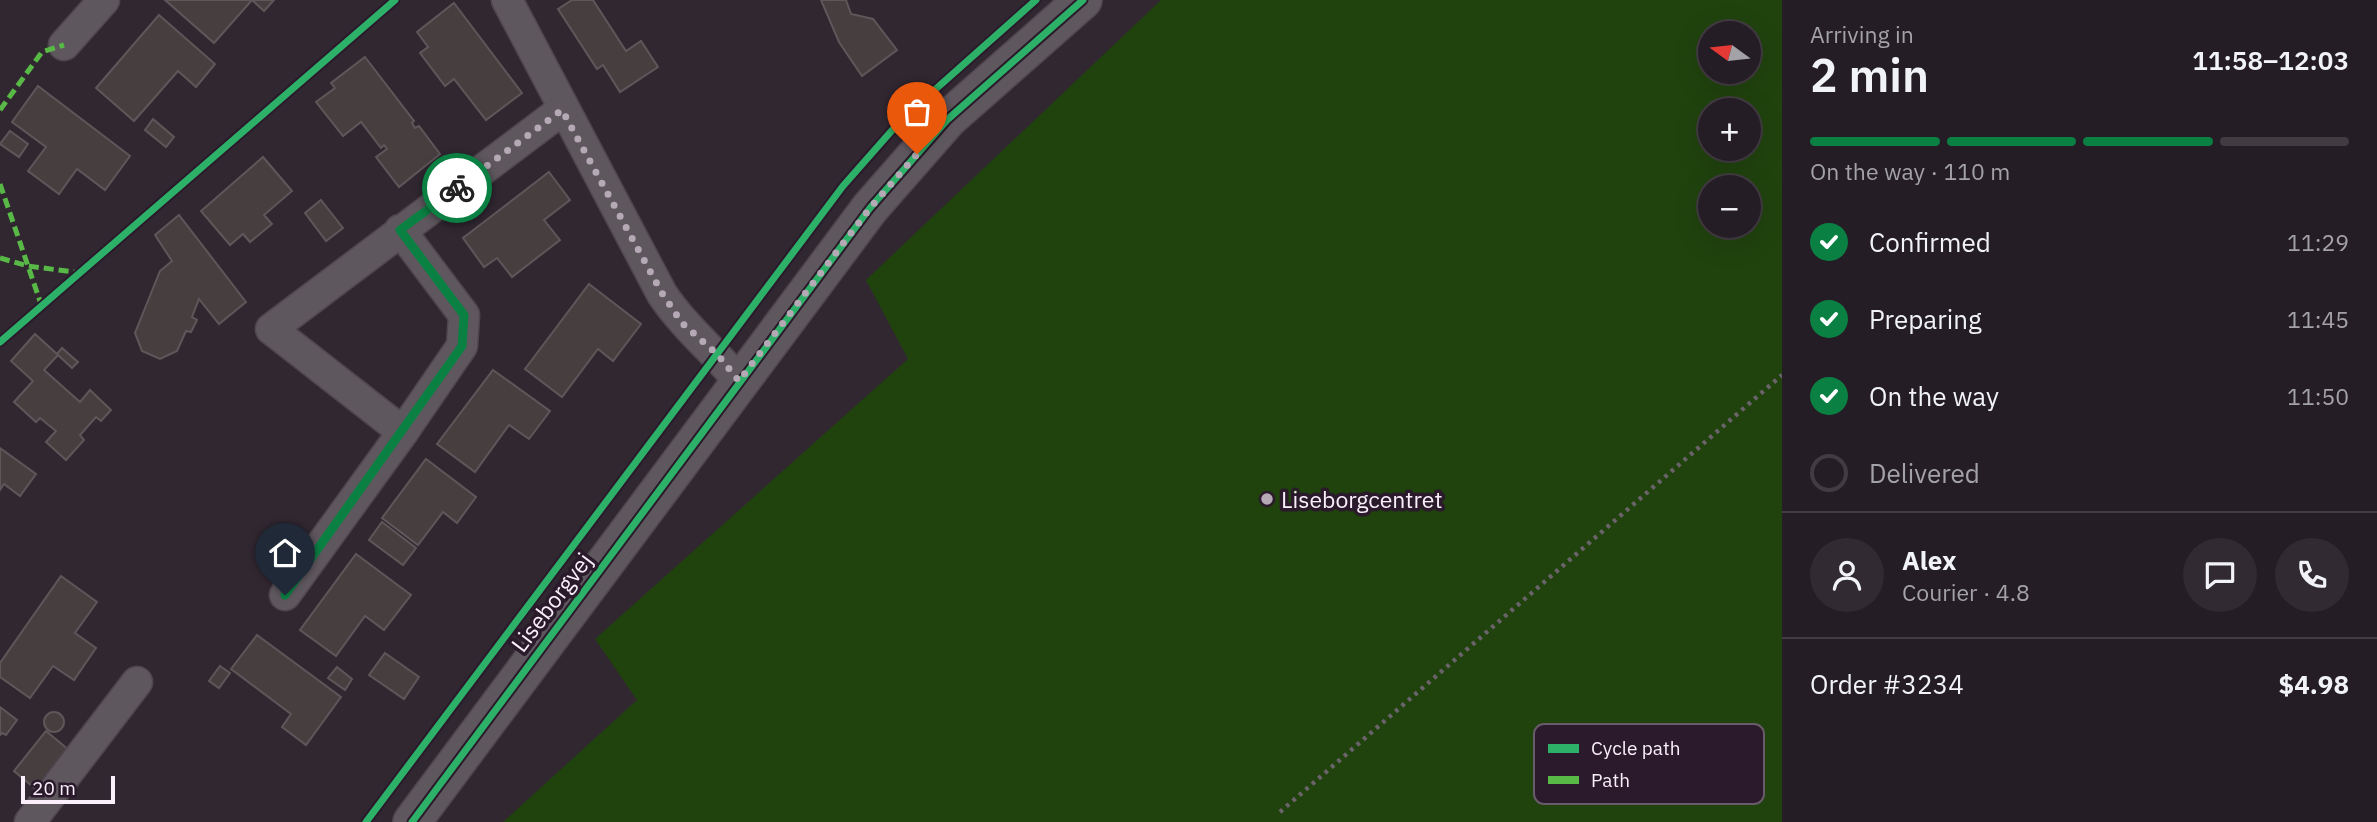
<!DOCTYPE html>
<meta charset="utf-8">
<style>
body{margin:0;font-family:"IBM Plex Sans",sans-serif;background:#312a32;color:#f1f3f6;height:100vh;display:flex;flex-direction:column;font-size:26px;white-space:nowrap}
*{box-sizing:border-box;margin:0}
p{font-size:23px;color:#a3a2a7}
.icon{flex:none;width:38px;height:38px;fill:none;stroke:currentColor;stroke-width:2;stroke-linecap:round;stroke-linejoin:round}
.map{position:relative;flex:1;overflow:hidden}
.side{display:flex;flex-direction:column;background:#251d25;width:595px}
.side>*{flex:none}
.needle{width:46px;rotate:285deg}
.tools{position:absolute;left:1698px;top:21px;display:grid;gap:14px}
.tools a{display:grid;place-items:center;width:63px;height:63px;border-radius:50%;background:#251d25;box-shadow:0 7px 28px #0002,0 0 0 2px #423b42;font-size:35px}
.scale{position:absolute;left:21px;bottom:18px;width:94px;box-sizing:border-box;padding-left:7px;border:4px solid #fbeffb;border-top:0;font-size:19px;line-height:24px;white-space:nowrap;color:#fbeffb;-webkit-text-stroke:5px #2a1a2b;paint-order:stroke}
.pin{position:absolute;display:grid;place-items:center;width:60px;height:60px;color:#fff;margin:-72px -30px;border-radius:50% 50% 50% 0;rotate:-45deg;box-shadow:0 0 7px #0007}
.pin .icon{rotate:45deg}
.courier{position:absolute;display:grid;place-items:center;width:70px;height:70px;margin:-35px;border:5px solid #0b8043;border-radius:50%;background:#fff;color:#222;box-shadow:0 2px 9px #0007}
.headline em{font-style:normal;font-weight:600}
.headline div{display:flex;flex-direction:column-reverse}
.headline{display:flex;align-items:center;justify-content:space-between;height:119px;padding:0 28px}
h1{font-size:46px;font-weight:600;line-height:52px}
.bar{display:grid;grid-template-columns:repeat(4,1fr);gap:10px 7px;align-content:center;height:84px;padding:0 28px}
.bar i{height:9px;border-radius:5px;background:#423b42}
.bar .selected{background:#0b8043}
.bar p{grid-column:span 4}
.line{display:flex;align-items:center;gap:18px;padding:0 28px;border-top:2px solid #423b42}
.line div{flex:1}
.round{display:grid;place-items:center;flex:none;width:74px;height:74px;border-radius:37px;background:#312a32}
ol{padding:0 28px;list-style:none}
li{display:flex;align-items:center;gap:21px;height:77px}
li p{margin-inline-start:auto}
li .icon{padding:7px;border-radius:50%;background:#0b8043;color:#fff;stroke-width:4}
li:last-child{color:#a3a2a7}
li i{width:38px;height:38px;border:4px solid #423b42;border-radius:50%}
main{display:flex;flex:1;min-height:0}
.map>svg:first-child{display:block}
.green{fill:#20430e;fill-rule:evenodd}
.building{fill:#473e40;stroke:#605659;stroke-width:2}
.lines{fill:none;stroke-linecap:round;stroke-linejoin:round}
.minor-casing{stroke:#4e454e;stroke-width:33}
.tertiary-casing{stroke:#4e454e;stroke-width:40}
.path{stroke:#6a636a;stroke-width:4.5;stroke-dasharray:3.5 5;stroke-linecap:butt}
.minor{stroke:#5e575e;stroke-width:30}
.tertiary{stroke:#5e575e;stroke-width:37}
.quiet{stroke:#58b947;stroke-width:5;stroke-dasharray:10 5;stroke-linecap:butt}
.cycleway-casing{stroke:#2a1a2b;stroke-width:11}
.cycleway{stroke:#2db169;stroke-width:7}
.done{stroke:#b4a9b4;stroke-width:7;stroke-dasharray:0 12.6}
.route{stroke:#0b8043;stroke-width:9}
.poi-dot{fill:#b4a9b4;stroke:#2a1a2b;stroke-width:2.5}
.labels{text-anchor:middle;dominant-baseline:central;stroke-width:7;stroke-linejoin:round;paint-order:stroke}
.poi-label{font-size:23px;fill:#fbeffb;stroke:#2a1a2b;text-anchor:start}
.street-label{font-size:23px;fill:#fbeffb;stroke:#2a1a2b}
.key{fill:#2a1a2b;stroke:#695a69;stroke-width:2}
.key-label{font-size:19px;fill:#fbeffb}
</style>
<main>
<div class="map">
<svg width="1782" height="822" viewBox="0 0 1782 822">
<rect width="100%" height="100%" fill="#312731"/>
<path class="green" d="M1161 0H1782V822H503L637 700 595 639 908 359 866 280ZM1710 33H1748V72H1710ZM1710 110H1748V149H1710ZM1710 187H1748V226H1710Z"/>
<g class="building">
<path d="M165 0H274L264 11 252 0 214 43Z"/>
<path d="M572 0H593L626 51 641 41 658 67 620 92 603 65 597 69 558 9Z"/>
<path d="M821 0H846L851 14 873 19 897 50 862 76 839 42Z"/>
<path d="M454 3 522 93 486 120 454 79 445 86 420 53 428 47 417 32Z"/>
<path d="M159 15 215 64 196 87 178 71 134 121 96 88Z"/>
<path d="M365 57 414 121 412 123 415 128 419 126 440 154 399 187 376 157 387 149 384 145 381 148 361 122 343 136 316 102 335 88 331 83Z"/>
<path d="M38 86 130 156 105 190 77 169 59 194 28 171 46 147 12 122Z"/>
<path d="M153 119 174 137 166 147 145 130Z"/>
<path d="M10 131 28 144 19 157 0 144Z"/>
<path d="M263 157 292 191 264 215 272 224 250 242 243 234 230 245 201 211Z"/>
<path d="M549 172 570 200 544 220 560 240 512 277 497 258 484 267 463 238Z"/>
<path d="M321 200 343 228 326 241 305 213Z"/>
<path d="M179 215 246 302 219 324 199 299 192 317 197 320 191 332 186 331 177 351 160 359 142 351 135 333 160 271 172 261 155 235Z"/>
<path d="M589 284 641 324 613 361 598 349 562 397 525 369Z"/>
<path d="M35 334 57 354 62 348 78 362 72 368 58 355 44 370 80 402 90 390 111 410 101 421 96 417 80 435 84 440 66 460 46 442 56 431 40 418 36 422 14 402 33 381 11 361Z"/>
<path d="M493 370 550 411 529 439 509 425 475 472 437 444Z"/>
<path d="M0 448 36 474 20 496 4 484 0 490Z"/>
<path d="M426 459 476 497 457 523 443 512 418 545 382 518Z"/>
<path d="M382 522 416 548 403 565 369 540Z"/>
<path d="M356 554 411 595 384 630 365 616 336 656 300 630Z"/>
<path d="M61 576 97 602 75 633 96 648 74 680 53 666 30 698 0 677V663Z"/>
<path d="M257 635 341 697 306 745 282 727 291 714 231 669Z"/>
<path d="M385 653 419 677 404 699 369 675Z"/>
<path d="M220 666 230 673 219 688 209 681Z"/>
<path d="M337 667 352 679 345 690 328 678Z"/>
<path d="M0 707 17 720 6 735 2 733 0 735Z"/>
<circle cx="54" cy="722" r="10"/>
<path d="M46 731 70 751 38 791 14 771Z"/>
</g>
<g class="lines">
<defs>
<g id="minor">
<path d="M507 0 662 294C684 327 714 351 739 381"/>
<path d="M64 45 104 0"/>
<path d="M400 230 464 315 462 346 403 432 271 329 562 110"/>
<path d="M285 595 403 432"/>
<path d="M30 822 137 682"/>
</g>
<path id="tertiary" d="M412 822 870 208 948 119 1083 0"/>
</defs>
<use href="#minor" class="minor-casing"/>
<use href="#tertiary" class="tertiary-casing"/>
<path class="path" d="M1280 812 1782 375"/>
<use href="#minor" class="minor"/>
<use href="#tertiary" class="tertiary"/>
<g class="quiet">
<path d="M0 110 42 52 64 45"/>
<path d="M0 184 42 307"/>
<path d="M0 258 28 266 81 273"/>
</g>
<defs>
<g id="cycleway">
<path d="M0 342 395 0"/>
<path d="M366 822 843 186 902 119 1036 0"/>
<path d="M412 822 870 208 948 119 1083 0"/>
</g>
</defs>
<use href="#cycleway" class="cycleway-casing"/>
<use href="#cycleway" class="cycleway"/>
</g>
<g class="lines">
<path class="done" d="M457 188 562 110 662 293 682 323 717 354 739 381 870 208 917 154"/>
<path class="route" d="M285 595 462 346 464 315 400 230 457 188"/>
</g>
<circle class="poi-dot" cx="1267" cy="499" r="7"/>
<g class="labels">
<g class="poi-label">
<text x="1281" y="499">Liseborgcentret</text>
</g>
<g class="street-label">
<text transform="translate(551 602) rotate(-53)">Liseborgvej</text>
</g>
</g>
<rect x="1534" y="724" width="230" height="80" rx="10" class="key"/>
<rect x="1548" y="744" width="31" height="9" fill="#2db169"/>
<rect x="1548" y="776" width="31" height="8" fill="#58b947"/>
<g class="key-label">
<text x="1591" y="755">Cycle path</text>
<text x="1591" y="787">Path</text>
</g>
</svg>
<div class="tools">
<a><svg class="needle" viewBox="-14 -14 28 28"><path d="M0-13l5 13h-10z" fill="#e53935"/><path d="M0 13l5-13h-10z" fill="#a3a2a7"/></svg></a>
<a>+</a>
<a>−</a>
</div>
<div class="scale">20 m</div>
<div class="pin" style="left:917px;top:154px;background:#ea580c"><svg class="icon" aria-label="bag" viewBox="0 0 24 24"><path d="M5 8h14l-1 12H6zM9 8a3 3 0 0 1 6 0"/></svg></div>
<div class="pin" style="left:285px;top:595px;background:#1f2937"><svg class="icon" aria-label="home" viewBox="0 0 24 24"><path d="M3 11l9-7 9 7M6 9v11h12V9"/></svg></div>
<div class="courier" style="left:457px;top:188px"><svg class="icon" aria-label="bike" viewBox="0 0 24 24"><circle cx="6" cy="16" r="4"/><circle cx="18" cy="16" r="4"/><path d="M6 16l4-8h5l3 8M10 8l3 8H6M13 5h3"/></svg></div>
</div>
<section class="side">
<div class="headline"><div><h1>2 min</h1><p>Arriving in</p></div><em>11:58–12:03</em></div>
<div class="bar"><i class="selected"></i><i class="selected"></i><i class="selected"></i><i></i><p>On the way · 110 m</p></div>
<ol>
<li><svg class="icon" aria-label="check" viewBox="0 0 24 24"><path d="M5 12l5 5 9-10"/></svg>Confirmed<p>11:29</p></li>
<li><svg class="icon" aria-label="check" viewBox="0 0 24 24"><path d="M5 12l5 5 9-10"/></svg>Preparing<p>11:45</p></li>
<li><svg class="icon" aria-label="check" viewBox="0 0 24 24"><path d="M5 12l5 5 9-10"/></svg>On the way<p>11:50</p></li>
<li><i></i>Delivered</li>
</ol>
<div class="line" style="height:126px"><a class="round"><svg class="icon" aria-label="person" viewBox="0 0 24 24"><circle cx="12" cy="8" r="4"/><path d="M4 21q1-7 8-7t8 7"/></svg></a><div><b>Alex</b><p>Courier · 4.8</p></div><a class="round"><svg class="icon" aria-label="chat" viewBox="0 0 24 24"><path d="M4 5h16v11H9l-5 4z"/></svg></a><a class="round"><svg class="icon" aria-label="phone" viewBox="0 0 24 24"><path d="M5 4h4l2 5-3 2q2 4 5 5l2-3 5 2v4C11 20 4 13 5 4z"/></svg></a></div>
<div class="line" style="height:91px"><div>Order #3234</div><b>$4.98</b></div>
</section>
</main>
